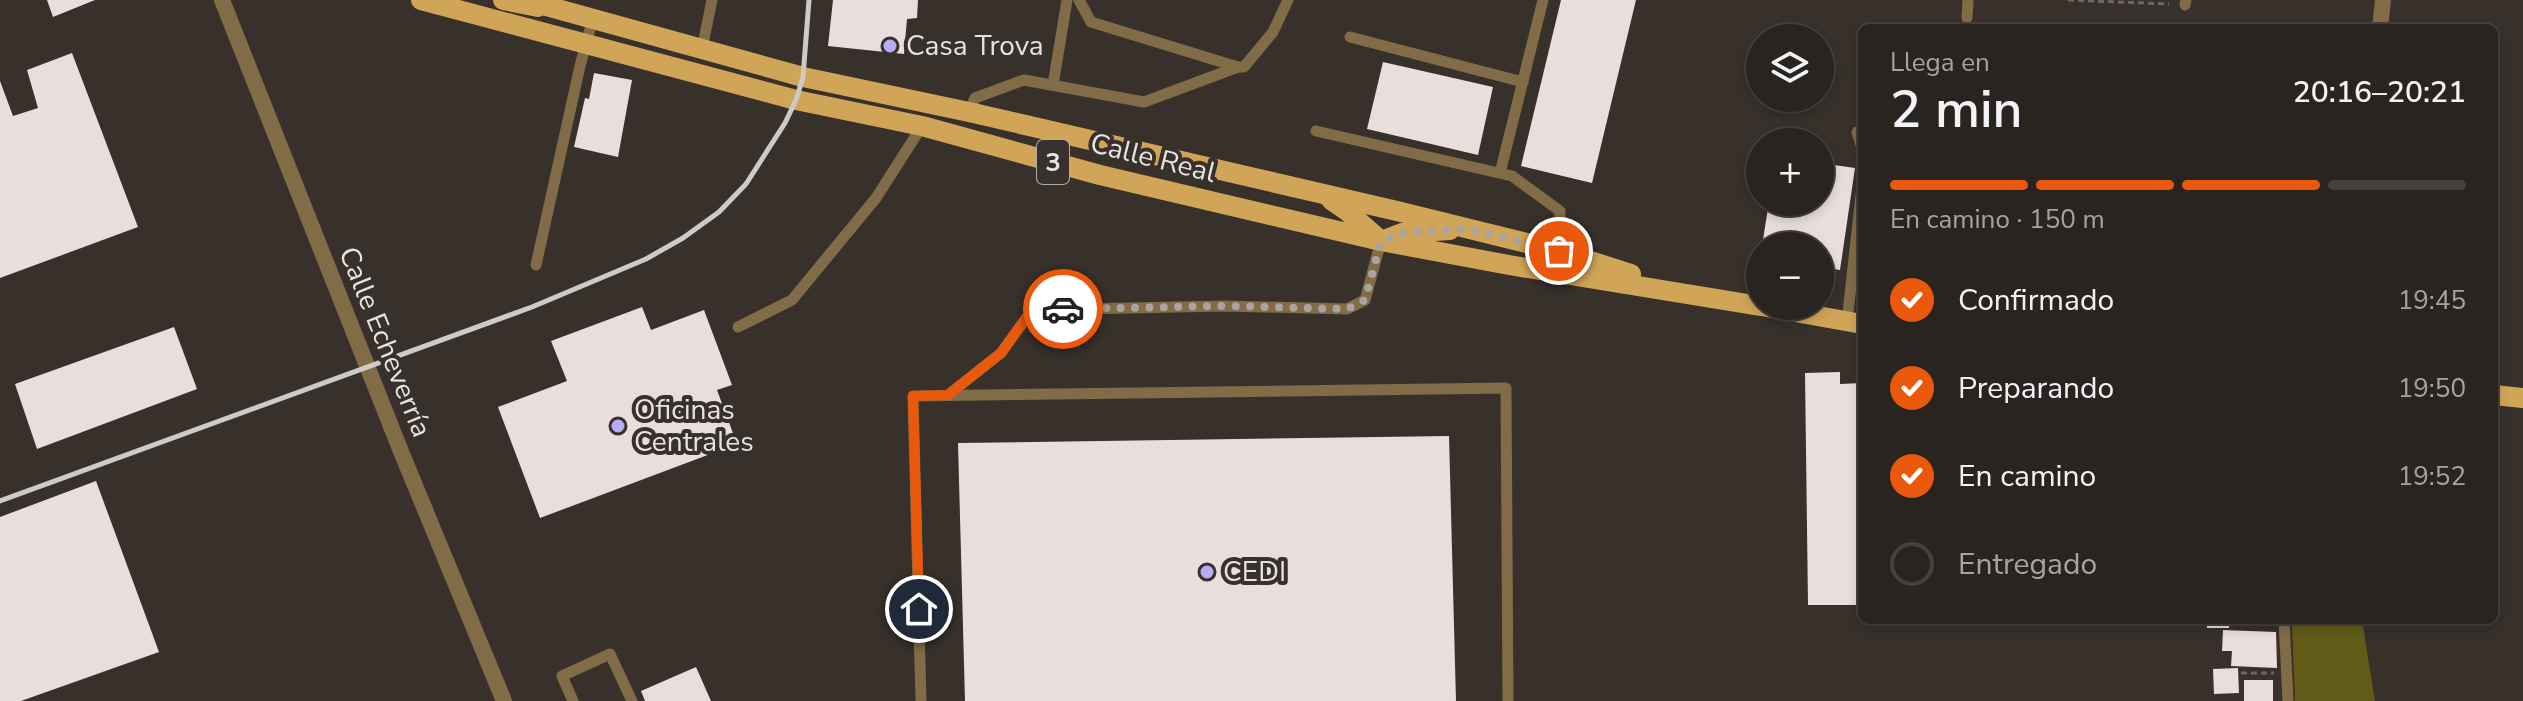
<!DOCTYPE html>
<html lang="es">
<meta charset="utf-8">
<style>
body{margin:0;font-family:"Nunito Sans",sans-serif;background:#35302d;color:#f1f3f6;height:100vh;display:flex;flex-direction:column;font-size:30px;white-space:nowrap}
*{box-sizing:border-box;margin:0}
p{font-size:26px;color:#a5a4a5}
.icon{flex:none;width:44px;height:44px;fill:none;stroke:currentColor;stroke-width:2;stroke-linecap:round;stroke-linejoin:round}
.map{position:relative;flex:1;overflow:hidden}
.details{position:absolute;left:1858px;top:24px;width:640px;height:600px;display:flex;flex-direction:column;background:#292420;border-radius:12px;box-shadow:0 4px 12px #0003,0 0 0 2px #45413e}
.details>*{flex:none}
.controls{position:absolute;left:1746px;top:24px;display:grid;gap:16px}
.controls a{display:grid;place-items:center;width:88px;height:88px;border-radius:50%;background:#292420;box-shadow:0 4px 12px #0003,0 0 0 2px #45413e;font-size:40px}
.pin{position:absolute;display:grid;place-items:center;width:68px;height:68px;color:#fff;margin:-34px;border:4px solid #fff;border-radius:50%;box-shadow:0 2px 8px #0007}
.courier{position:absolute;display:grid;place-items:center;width:80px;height:80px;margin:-40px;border:6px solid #ea580c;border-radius:50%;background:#fff;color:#222;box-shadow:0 2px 10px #0007}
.headline em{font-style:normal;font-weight:600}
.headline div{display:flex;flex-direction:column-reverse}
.headline{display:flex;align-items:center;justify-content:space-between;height:136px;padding:0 32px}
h1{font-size:52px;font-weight:600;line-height:60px}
.bar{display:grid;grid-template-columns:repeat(4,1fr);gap:12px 8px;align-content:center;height:96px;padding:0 32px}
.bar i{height:10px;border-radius:6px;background:#45413e}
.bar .selected{background:#ea580c}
.bar p{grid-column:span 4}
ol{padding:0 32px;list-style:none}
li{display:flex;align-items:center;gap:24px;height:88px}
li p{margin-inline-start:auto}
li .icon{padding:8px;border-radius:50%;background:#ea580c;color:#fff;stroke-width:4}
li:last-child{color:#a5a4a5}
li i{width:44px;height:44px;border:4px solid #45413e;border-radius:50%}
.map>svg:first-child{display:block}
.green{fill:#615b17}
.building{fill:#e9dedc}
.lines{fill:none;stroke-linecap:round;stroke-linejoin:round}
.path{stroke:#6d6763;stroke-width:3;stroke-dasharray:6 4;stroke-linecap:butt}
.service{stroke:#826c48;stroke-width:11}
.minor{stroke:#826c48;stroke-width:16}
.tertiary{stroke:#826c48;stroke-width:16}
.primary{stroke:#d1a558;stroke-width:20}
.rail{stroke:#cfcac6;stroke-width:5}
.done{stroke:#aaa4a1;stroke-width:8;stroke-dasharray:0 14.4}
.route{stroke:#ea580c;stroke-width:10}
.poi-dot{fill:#b6acf8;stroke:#37302b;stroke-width:3}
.labels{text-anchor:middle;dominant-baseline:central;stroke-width:8;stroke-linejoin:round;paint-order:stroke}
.shield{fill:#37302b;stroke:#b3adaa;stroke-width:2}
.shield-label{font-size:26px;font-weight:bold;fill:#e8e3e0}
.poi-label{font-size:28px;fill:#e8e3e0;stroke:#37302b;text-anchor:start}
.street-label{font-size:28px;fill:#e8e3e0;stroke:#37302b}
</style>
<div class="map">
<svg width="2523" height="701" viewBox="0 0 2523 701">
<rect width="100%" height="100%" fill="#37302b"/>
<path class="green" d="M2324 620H2362L2375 701H2295L2292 625 2324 623Z"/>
<g class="building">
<path d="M47 0H95L53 17Z"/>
<path d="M833 0H918L917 18 907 19 904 54 828 46Z"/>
<path d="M1561 0H1636L1592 183 1521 166Z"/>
<path d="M72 53 138 227 0 278V81L13 116 38 108 27 70Z"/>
<path d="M1383 62 1493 87 1478 155 1367 129Z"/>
<path d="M594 73 632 80 618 157 574 147 585 98 589 99Z"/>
<path d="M1820 163 1855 168 1840 270 1820 267V246H1762L1769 202H1820Z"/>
<path d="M642 307 651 330 704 310 732 385 717 390 737 444 540 518 498 407 567 381 551 341Z"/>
<path d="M174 327 197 389 37 449 15 384Z"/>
<path d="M1840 372V384L1862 383V605H1808L1805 373Z"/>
<path d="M1449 436 1456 701H965L958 443Z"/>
<path d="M96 481 159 652 21 701H0V517Z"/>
<rect x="2207" y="620" width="22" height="8"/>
<path d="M2223 630 2276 632 2277 668 2231 666 2232 651H2222Z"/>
<path d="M696 667 711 701H645L641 691Z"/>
<path d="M2238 668 2239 693 2214 694 2213 669Z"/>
<rect x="2244" y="680" width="29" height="21"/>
</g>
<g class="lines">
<g class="path">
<path d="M2068 0 2169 4"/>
<path d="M2241 673H2274"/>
</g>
<g class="service">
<path d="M1079 0 1091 22 1238 67H1244L1273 32 1288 0"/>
<path d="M2185 5 2186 0"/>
<path d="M1967 18 1968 0"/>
<path d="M1350 37 1523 82"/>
<path d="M702 49 712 0"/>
<path d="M1053 85 1067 0"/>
<path d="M969 112 975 98 1024 80 1144 102 1238 67"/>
<path d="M1316 131 1512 176 1560 211 1559 251"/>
<path d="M1857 132 1862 148"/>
<path d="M1500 173 1543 0"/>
<path d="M536 265 580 66 593 18"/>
<path d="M1847 322 1862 186"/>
<path d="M738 327 792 300 876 198 922 126"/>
<path d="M948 395 1001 353 1032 310 1225 306 1347 309 1365 300 1381 241"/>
<path d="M2284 620 2288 701"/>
<path d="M573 701 562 676 610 654 632 701"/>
<path d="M921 701 913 396 1506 388 1508 701"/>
</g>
<path class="minor" d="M2380 28 2383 0"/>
<path class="tertiary" d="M222 0 402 454 504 701"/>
<g class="primary">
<path d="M421 0 796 100 922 126 1100 175 1381 241 1509 265 1760 306"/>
<path d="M503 0 538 7"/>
<path d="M525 0 803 77 969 112 1397 211 1559 251 1631 274"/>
<path d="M1331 200 1347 211 1381 241 1402 233 1450 230"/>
<path d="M1762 306 1862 324"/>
<path d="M2494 395 2523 398"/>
</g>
<path class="rail" d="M0 501 532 307 646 259 683 238 719 212 746 184 785 123 796 100 803 77 809 0"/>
</g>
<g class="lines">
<path class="done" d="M1063 309 1225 306 1347 309 1365 300 1381 241 1402 233 1469 229 1559 251"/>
<path class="route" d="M919 609 913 396 948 395 1001 353 1032 310 1063 309"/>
</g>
<g class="poi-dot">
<circle cx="890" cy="46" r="8"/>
<circle cx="618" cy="426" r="8"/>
<circle cx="1207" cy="572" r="8"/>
</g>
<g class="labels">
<rect class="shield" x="1037" y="140" width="32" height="44" rx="6"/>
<g class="shield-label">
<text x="1053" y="162">3</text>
</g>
<g class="poi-label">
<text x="906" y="46">Casa Trova</text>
<text x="634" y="410">Oficinas<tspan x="634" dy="32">Centrales</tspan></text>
<text x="1223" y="572">CEDI</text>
</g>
<g class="street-label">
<text transform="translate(1153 158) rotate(14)">Calle Real</text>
<text transform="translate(385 342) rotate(68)">Calle Echeverría</text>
</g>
</g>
</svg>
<div class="controls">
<a><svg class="icon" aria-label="layers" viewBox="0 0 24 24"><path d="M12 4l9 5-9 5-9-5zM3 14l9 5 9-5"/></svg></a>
<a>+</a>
<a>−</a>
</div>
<div class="pin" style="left:1559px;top:251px;background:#ea580c"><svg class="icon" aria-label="bag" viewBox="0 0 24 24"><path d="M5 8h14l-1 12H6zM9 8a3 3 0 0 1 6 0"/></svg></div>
<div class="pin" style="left:919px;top:609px;background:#1f2937"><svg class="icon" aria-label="home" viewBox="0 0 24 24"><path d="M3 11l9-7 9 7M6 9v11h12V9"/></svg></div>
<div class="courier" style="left:1063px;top:309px"><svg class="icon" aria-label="car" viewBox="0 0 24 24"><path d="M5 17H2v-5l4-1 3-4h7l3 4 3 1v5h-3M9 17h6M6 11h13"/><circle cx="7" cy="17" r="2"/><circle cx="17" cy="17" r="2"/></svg></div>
<section class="details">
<div class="headline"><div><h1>2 min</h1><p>Llega en</p></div><em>20:16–20:21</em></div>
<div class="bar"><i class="selected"></i><i class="selected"></i><i class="selected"></i><i></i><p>En camino · 150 m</p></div>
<ol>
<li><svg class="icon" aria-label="check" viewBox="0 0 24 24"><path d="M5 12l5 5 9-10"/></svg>Confirmado<p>19:45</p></li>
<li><svg class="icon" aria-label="check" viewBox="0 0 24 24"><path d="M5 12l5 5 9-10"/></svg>Preparando<p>19:50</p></li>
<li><svg class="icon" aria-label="check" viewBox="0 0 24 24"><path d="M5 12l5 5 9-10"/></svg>En camino<p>19:52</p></li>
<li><i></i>Entregado</li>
</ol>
</section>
</div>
